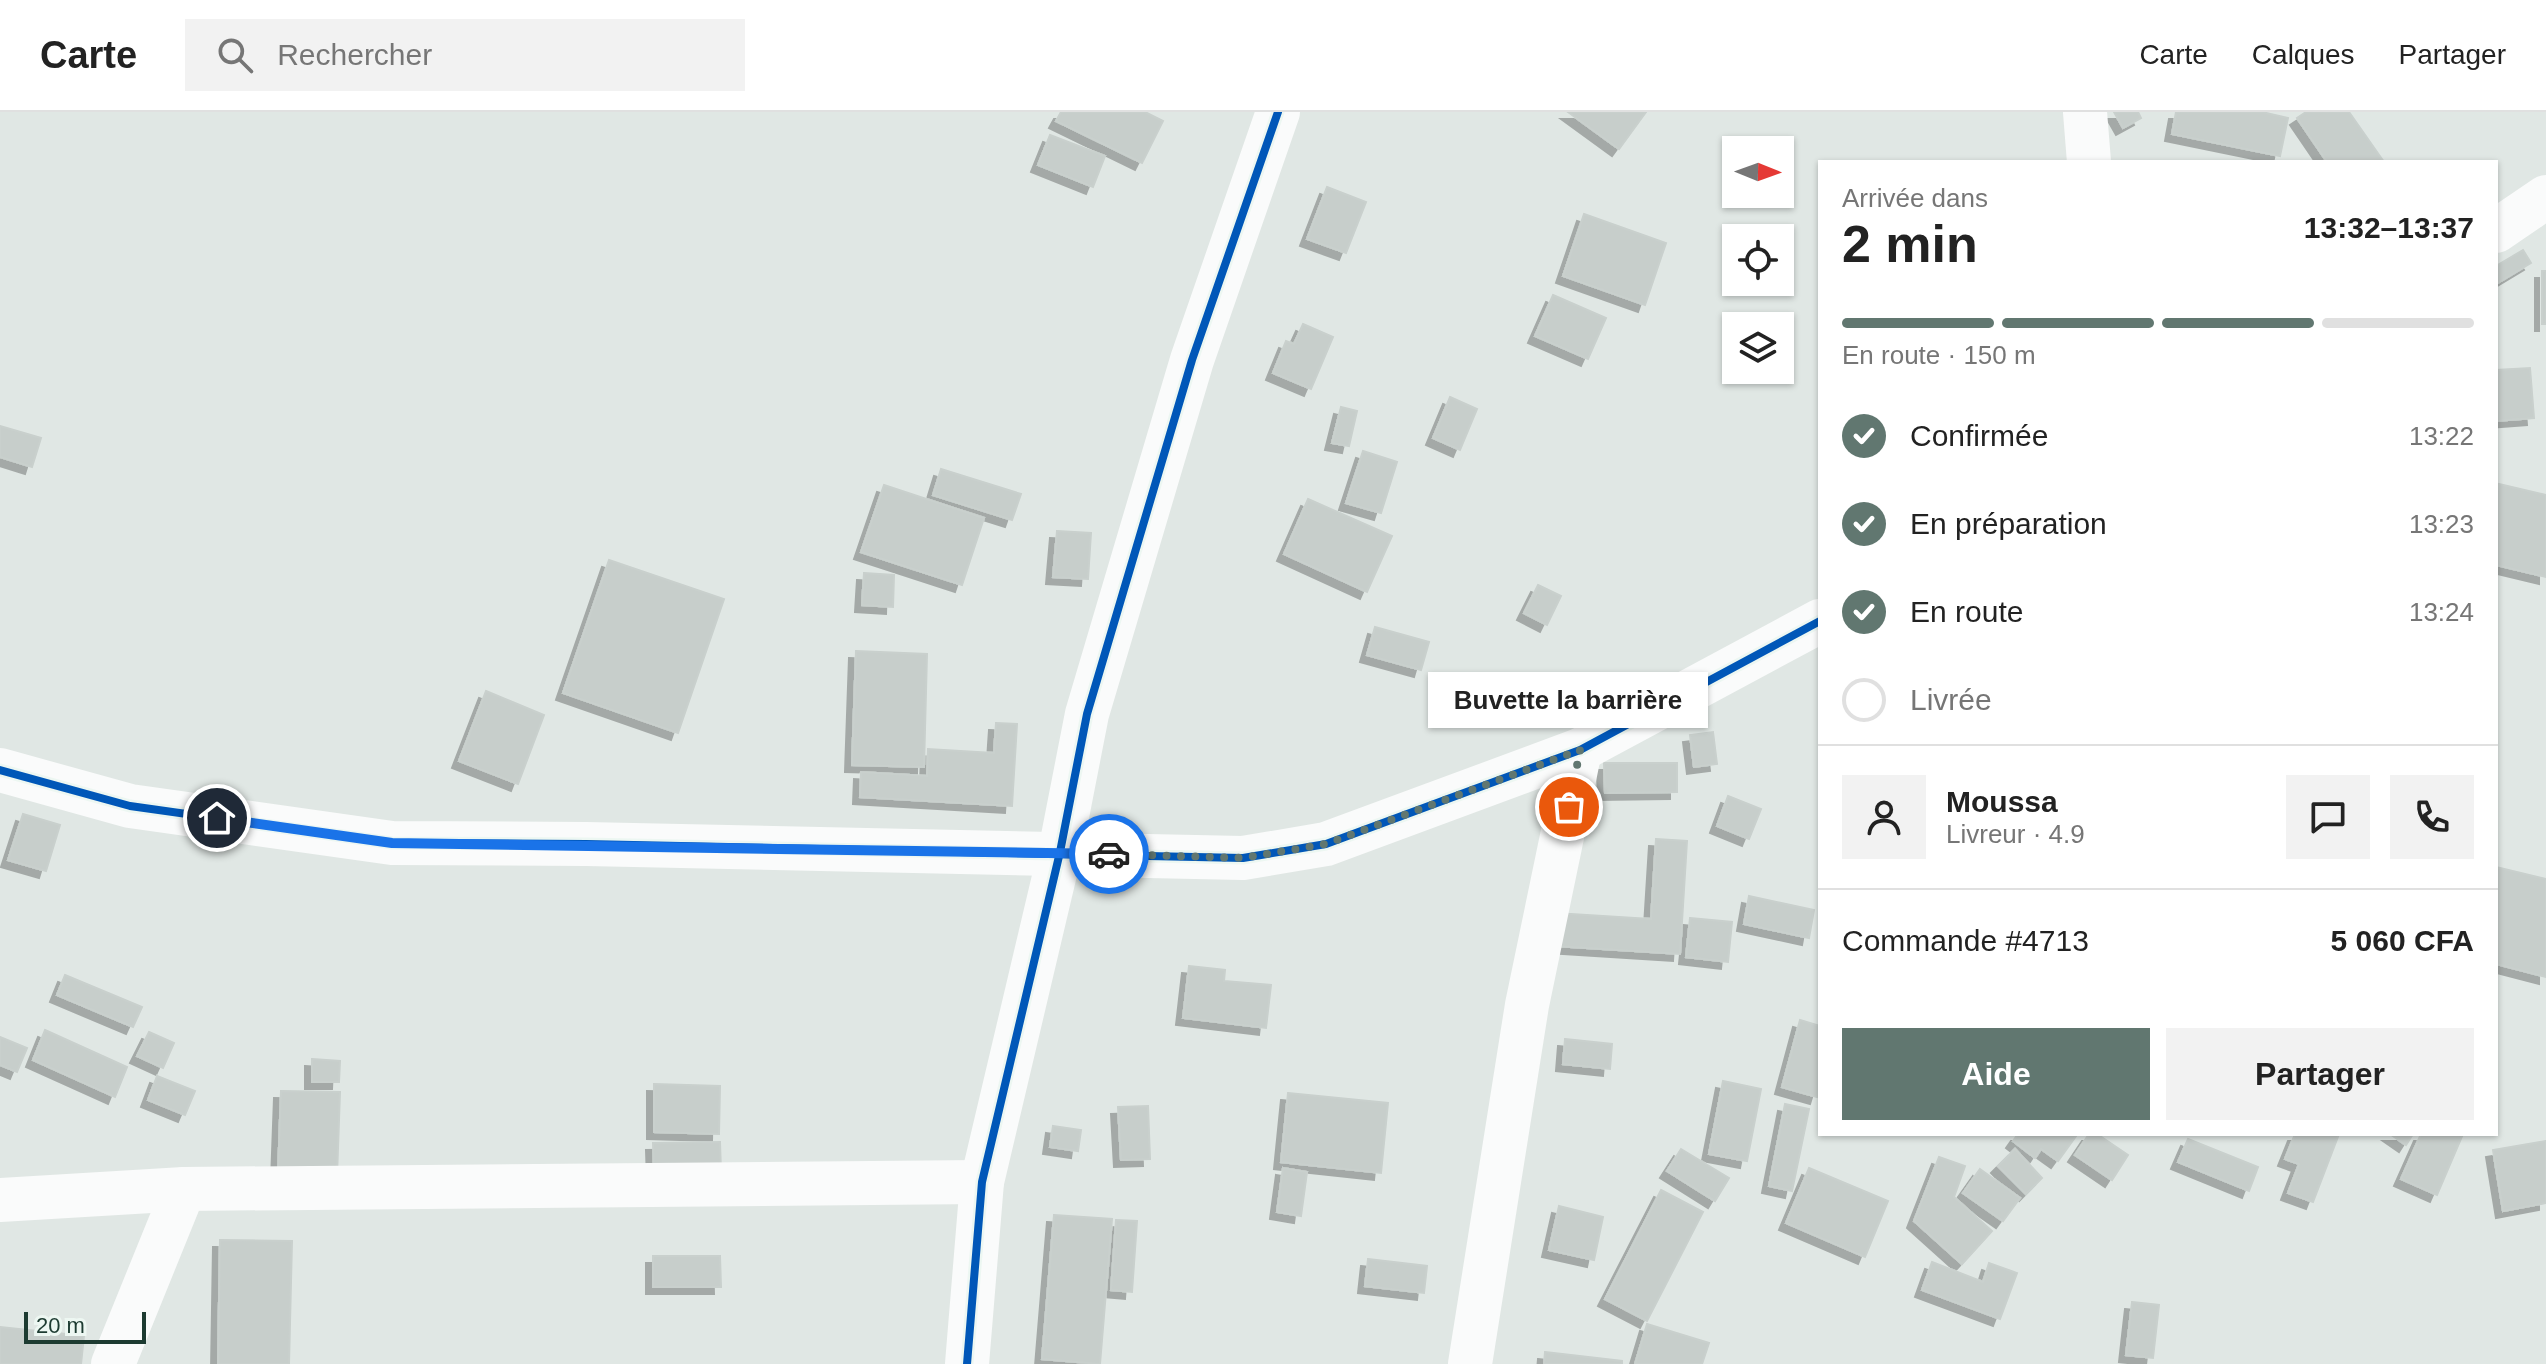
<!DOCTYPE html>
<html lang="fr">
<meta charset="utf-8">
<style>
body{margin:0;font-family:Helvetica,sans-serif;background:#f2f2f2;color:#222;height:100vh;display:flex;flex-direction:column;font-size:30px;white-space:nowrap}
*{box-sizing:border-box;margin:0}
p{font-size:26px;color:#767676}
.icon{flex:none;width:44px;height:44px;fill:none;stroke:currentColor;stroke-width:2;stroke-linecap:round;stroke-linejoin:round}
.map{position:relative;flex:1;overflow:hidden}
.side{position:absolute;left:1818px;top:48px;width:680px;height:976px;display:flex;flex-direction:column;background:#fff;border-radius:0px;box-shadow:0 2px 6px #0004}
.side>*{flex:none}
.needle{width:52px;rotate:91deg}
.fabs{position:absolute;left:1722px;top:24px;display:grid;gap:16px}
.fabs a{display:grid;place-items:center;width:72px;height:72px;border-radius:0px;background:#fff;box-shadow:0 2px 6px #0004;font-size:40px}
.scale{position:absolute;left:24px;bottom:20px;width:122px;box-sizing:border-box;padding-left:8px;border:4px solid #1d3b31;border-top:0;font-size:22px;line-height:28px;white-space:nowrap;color:#1d3b31;-webkit-text-stroke:6px #edf7f2;paint-order:stroke}
.pin{position:absolute;display:grid;place-items:center;width:68px;height:68px;color:#fff;margin:-34px;border:4px solid #fff;border-radius:50%;box-shadow:0 2px 8px #0007}
.courier{position:absolute;display:grid;place-items:center;width:80px;height:80px;margin:-40px;border:6px solid #1a73e8;border-radius:50%;background:#fff;color:#222;box-shadow:0 2px 10px #0007}
.bubble{position:absolute;height:56px;border-radius:0px;background:#fff;box-shadow:0 2px 6px #0004;font-size:26px;font-weight:700;line-height:56px;text-align:center}
.head em{font-style:normal;font-weight:700}
.head div{display:flex;flex-direction:column-reverse}
.head{display:flex;align-items:center;justify-content:space-between;height:136px;padding:0 24px}
h1{font-size:52px;font-weight:700;line-height:60px}
.bar{display:grid;grid-template-columns:repeat(4,1fr);gap:12px 8px;align-content:center;height:96px;padding:0 24px}
.bar i{height:10px;border-radius:6px;background:#e0e0e0}
.bar .current{background:#617770}
.bar p{grid-column:span 4}
.line{display:flex;align-items:center;gap:20px;padding:0 24px;border-top:2px solid #e0e0e0}
.line div{flex:1}
.round{display:grid;place-items:center;flex:none;width:84px;height:84px;border-radius:0px;background:#f2f2f2}
ol{padding:0 24px;list-style:none}
li{display:flex;align-items:center;gap:24px;height:88px}
li p{margin-inline-start:auto}
li .icon{padding:8px;border-radius:50%;background:#617770;color:#fff;stroke-width:4}
li:last-child{color:#767676}
li i{width:44px;height:44px;border:4px solid #e0e0e0;border-radius:50%}
.button{display:flex;gap:16px;margin-top:auto;padding:16px 24px}
.button a{flex:1;height:92px;border-radius:0px;background:#617770;color:#fff;font-size:32px;font-weight:700;line-height:92px;text-align:center}
.button a+a{background:#f2f2f2;color:#222}
header{display:flex;align-items:center;gap:48px;box-sizing:border-box;height:112px;padding:0 40px;background:#fff;border-bottom:2px solid #e0e0e0}
header strong{font-size:38px}
nav{display:flex;gap:44px;margin-inline-start:auto;font-size:28px}
.search{width:560px;height:72px;background:#f2f2f2;display:flex;align-items:center;gap:20px;box-sizing:border-box;padding:0 28px;border-radius:0px;color:#767676;font-size:30px}
.map>svg:first-child{display:block}
.building{fill:#c7cecb;stroke:#c9d0cd;stroke-width:2;filter:url(#shadow)}
.lines{fill:none;stroke-linecap:round;stroke-linejoin:round}
.minor{stroke:#fafbfb;stroke-width:44}
.cycleway-casing{stroke:#edf7f2;stroke-width:13}
.cycleway{stroke:#0057b8;stroke-width:8}
.done{stroke:#617770;stroke-width:8;stroke-dasharray:0 14.4}
.route{stroke:#1a73e8;stroke-width:10}
</style>
<header>
<strong>Carte</strong>
<div class="search"><svg class="icon" aria-label="search" viewBox="0 0 24 24"><circle cx="10" cy="10" r="6"/><path d="M15 15l6 6"/></svg>Rechercher</div>
<nav><a>Carte</a><a>Calques</a><a>Partager</a></nav>
</header>
<div class="map">
<svg width="2546" height="1252" viewBox="0 0 2546 1252">
<defs>
<filter id="shadow"><feDropShadow dx="-7" dy="7" stdDeviation="0" flood-color="#0004"/></filter>
</defs>
<rect width="100%" height="100%" fill="#e0e7e4"/>
<g class="building">
<path d="M1061 0H1145L1163 9 1142 51 1056 9Z"/>
<path d="M1568 0H1646L1619 37Z"/>
<path d="M2114 0H2138L2141 6 2123 16Z"/>
<path d="M2176 0H2262L2288 6 2280 44 2172 22Z"/>
<path d="M2306 0H2349L2384 50H2327L2297 6Z"/>
<path d="M1050 23 1105 44 1093 75 1038 53Z"/>
<path d="M1327 75 1366 90 1346 141 1307 127Z"/>
<path d="M1584 102 1666 131 1645 193 1563 164Z"/>
<path d="M2523 138 2531 151 2496 172V154Z"/>
<rect x="2542" y="159" width="4" height="53"/>
<path d="M1553 183 1606 206 1588 247 1535 224Z"/>
<path d="M1303 212 1333 225 1311 277 1273 261 1286 229 1294 232Z"/>
<path d="M2530 256 2534 306 2496 309V258Z"/>
<path d="M1450 285 1477 297 1460 338 1433 326Z"/>
<path d="M1341 295 1357 299 1349 334 1332 331Z"/>
<path d="M0 314 41 326 32 355 0 345Z"/>
<path d="M1363 339 1397 350 1381 401 1346 391Z"/>
<path d="M941 357 1021 382 1012 408 933 383Z"/>
<path d="M2499 372 2546 383V465L2496 453V384Z"/>
<path d="M884 373 984 406 962 473 861 440Z"/>
<path d="M1308 387 1392 424 1367 480 1284 442Z"/>
<path d="M1057 419 1091 421 1088 467 1053 465Z"/>
<path d="M609 448 724 487 678 621 563 581Z"/>
<path d="M864 461 894 463 893 495 862 493Z"/>
<path d="M1538 473 1561 484 1547 513 1524 501Z"/>
<path d="M1375 515 1429 530 1421 558 1367 543Z"/>
<path d="M856 539 927 542 924 655 852 653Z"/>
<path d="M486 579 544 603 518 672 459 649Z"/>
<path d="M996 611 1017 612 1012 694 860 685 861 660 927 664 928 637 994 641Z"/>
<path d="M1713 620 1717 652 1694 655 1690 623Z"/>
<path d="M1604 651H1677V680L1605 681Z"/>
<path d="M1728 684 1761 697 1749 727 1717 714Z"/>
<path d="M23 702 60 713 46 759 8 748Z"/>
<path d="M1656 727 1687 729 1680 842 1555 834 1556 801 1651 807Z"/>
<path d="M2496 755 2546 767V865L2496 852Z"/>
<path d="M1749 784 1814 798 1809 826 1744 812Z"/>
<path d="M1690 806 1732 810 1728 850 1686 845Z"/>
<path d="M1189 854 1225 858 1224 869 1271 873 1266 916 1183 906Z"/>
<path d="M65 863 142 895 133 915 57 883Z"/>
<path d="M1800 908 1820 914V975L1817 985 1782 975Z"/>
<path d="M45 918 127 955 115 985 33 948Z"/>
<path d="M149 920 174 931 163 956 137 944Z"/>
<path d="M0 925 27 936 17 960 0 953Z"/>
<path d="M1565 927 1612 932 1610 957 1563 952Z"/>
<path d="M312 947 340 949 339 970H312Z"/>
<path d="M157 964 195 979 185 1003 148 988Z"/>
<path d="M1723 969 1761 977 1747 1049 1709 1042Z"/>
<path d="M654 972 720 974 719 1022 654 1020Z"/>
<path d="M281 979 340 980 337 1064 278 1062Z"/>
<path d="M1288 981 1388 991 1381 1061 1281 1050Z"/>
<path d="M1785 992 1809 997 1792 1079 1769 1074Z"/>
<path d="M1148 994 1150 1047 1121 1048 1118 995Z"/>
<path d="M1053 1014 1081 1018 1078 1039 1050 1035Z"/>
<path d="M2018 1022H2074L2076 1024 2058 1049 2041 1037 2035 1046 2013 1029Z"/>
<path d="M2089 1022H2097L2128 1043 2112 1068 2075 1043Z"/>
<path d="M2295 1022H2339L2313 1090 2288 1081 2299 1052 2285 1047Z"/>
<path d="M2390 1022H2413L2406 1033Z"/>
<path d="M2421 1022H2463L2437 1083 2401 1067Z"/>
<path d="M2188 1027 2258 1055 2249 1079 2178 1050Z"/>
<path d="M2546 1029V1091L2503 1099 2493 1038Z"/>
<path d="M720 1030 721 1060 654 1061 653 1031Z"/>
<path d="M1681 1037 1729 1066 1715 1089 1667 1059Z"/>
<path d="M2015 1037 2042 1066 2026 1082 1998 1054Z"/>
<path d="M1939 1045 1965 1054 1954 1085 1992 1119 1962 1152 1914 1109Z"/>
<path d="M1283 1056 1307 1060 1301 1104 1277 1100Z"/>
<path d="M1809 1056 1888 1089 1865 1145 1786 1111Z"/>
<path d="M1980 1057 2020 1086 2003 1109 1963 1081Z"/>
<path d="M1661 1078 1703 1100 1647 1209 1605 1187Z"/>
<path d="M1559 1094 1603 1105 1594 1148 1549 1138Z"/>
<path d="M1054 1103 1112 1107 1100 1252 1042 1247Z"/>
<path d="M1116 1108 1137 1109 1132 1180 1111 1178Z"/>
<path d="M220 1128 292 1129 289 1252H218Z"/>
<path d="M653 1144H720L721 1175H653Z"/>
<path d="M1368 1147 1427 1154 1424 1181 1365 1174Z"/>
<path d="M1932 1150 1983 1170 1989 1151 2017 1161 2000 1207 1922 1178Z"/>
<path d="M2132 1190 2159 1193 2153 1246 2126 1243Z"/>
<path d="M1647 1212 1709 1231 1702 1252H1635Z"/>
<path d="M0 1215 84 1224 81 1252H0Z"/>
<path d="M1545 1240 1622 1249V1252H1544Z"/>
</g>
<g class="lines">
<g class="minor">
<path d="M2085 0 2089 50"/>
<path d="M2496 119 2546 85"/>
<path d="M0 658 130 694 392 731 586 732 1243 746 1326 732 1580 638 1820 509"/>
<path d="M0 1088 184 1077 982 1070"/>
<path d="M113 1252 184 1077"/>
<path d="M967 1252 982 1070 1060 740 1087 602 1192 248 1278 0"/>
<path d="M1470 1252 1527 893 1580 638"/>
</g>
<defs>
<g id="cycleway">
<path d="M0 658 130 694 392 731 586 732 1243 746 1326 732 1580 638 1820 509"/>
<path d="M967 1252 982 1070 1060 740 1087 602 1192 248 1278 0"/>
</g>
</defs>
<use href="#cycleway" class="cycleway-casing"/>
<use href="#cycleway" class="cycleway"/>
</g>
<g class="lines">
<path class="done" d="M1109 742 1243 746 1326 732 1580 638 1569 695"/>
<path class="route" d="M217 706 392 731 1109 742"/>
</g>
</svg>
<div class="fabs">
<a><svg class="needle" viewBox="-14 -14 28 28"><path d="M0-13l5 13h-10z" fill="#e53935"/><path d="M0 13l5-13h-10z" fill="#767676"/></svg></a>
<a><svg class="icon" aria-label="locate" viewBox="0 0 24 24"><circle cx="12" cy="12" r="6"/><path d="M12 2v4M12 18v4M2 12h4M18 12h4"/></svg></a>
<a><svg class="icon" aria-label="layers" viewBox="0 0 24 24"><path d="M12 4l9 5-9 5-9-5zM3 14l9 5 9-5"/></svg></a>
</div>
<div class="scale">20 m</div>
<div class="pin" style="left:1569px;top:695px;background:#ea580c"><svg class="icon" aria-label="bag" viewBox="0 0 24 24"><path d="M5 8h14l-1 12H6zM9 8a3 3 0 0 1 6 0"/></svg></div>
<div class="pin" style="left:217px;top:706px;background:#1f2937"><svg class="icon" aria-label="home" viewBox="0 0 24 24"><path d="M3 11l9-7 9 7M6 9v11h12V9"/></svg></div>
<div class="courier" style="left:1109px;top:742px"><svg class="icon" aria-label="car" viewBox="0 0 24 24"><path d="M5 17H2v-5l4-1 3-4h7l3 4 3 1v5h-3M9 17h6M6 11h13"/><circle cx="7" cy="17" r="2"/><circle cx="17" cy="17" r="2"/></svg></div>
<div class="bubble" style="left:1428px;top:560px;width:280px">Buvette la barrière</div>
<section class="side">
<div class="head"><div><h1>2 min</h1><p>Arrivée dans</p></div><em>13:32–13:37</em></div>
<div class="bar"><i class="current"></i><i class="current"></i><i class="current"></i><i></i><p>En route · 150 m</p></div>
<ol>
<li><svg class="icon" aria-label="check" viewBox="0 0 24 24"><path d="M5 12l5 5 9-10"/></svg>Confirmée<p>13:22</p></li>
<li><svg class="icon" aria-label="check" viewBox="0 0 24 24"><path d="M5 12l5 5 9-10"/></svg>En préparation<p>13:23</p></li>
<li><svg class="icon" aria-label="check" viewBox="0 0 24 24"><path d="M5 12l5 5 9-10"/></svg>En route<p>13:24</p></li>
<li><i></i>Livrée</li>
</ol>
<div class="line" style="height:144px"><a class="round"><svg class="icon" aria-label="person" viewBox="0 0 24 24"><circle cx="12" cy="8" r="4"/><path d="M4 21q1-7 8-7t8 7"/></svg></a><div><b>Moussa</b><p>Livreur · 4.9</p></div><a class="round"><svg class="icon" aria-label="chat" viewBox="0 0 24 24"><path d="M4 5h16v11H9l-5 4z"/></svg></a><a class="round"><svg class="icon" aria-label="phone" viewBox="0 0 24 24"><path d="M5 4h4l2 5-3 2q2 4 5 5l2-3 5 2v4C11 20 4 13 5 4z"/></svg></a></div>
<div class="line" style="height:104px"><div>Commande #4713</div><b>5 060 CFA</b></div>
<div class="button"><a>Aide</a><a>Partager</a></div>
</section>
</div>
